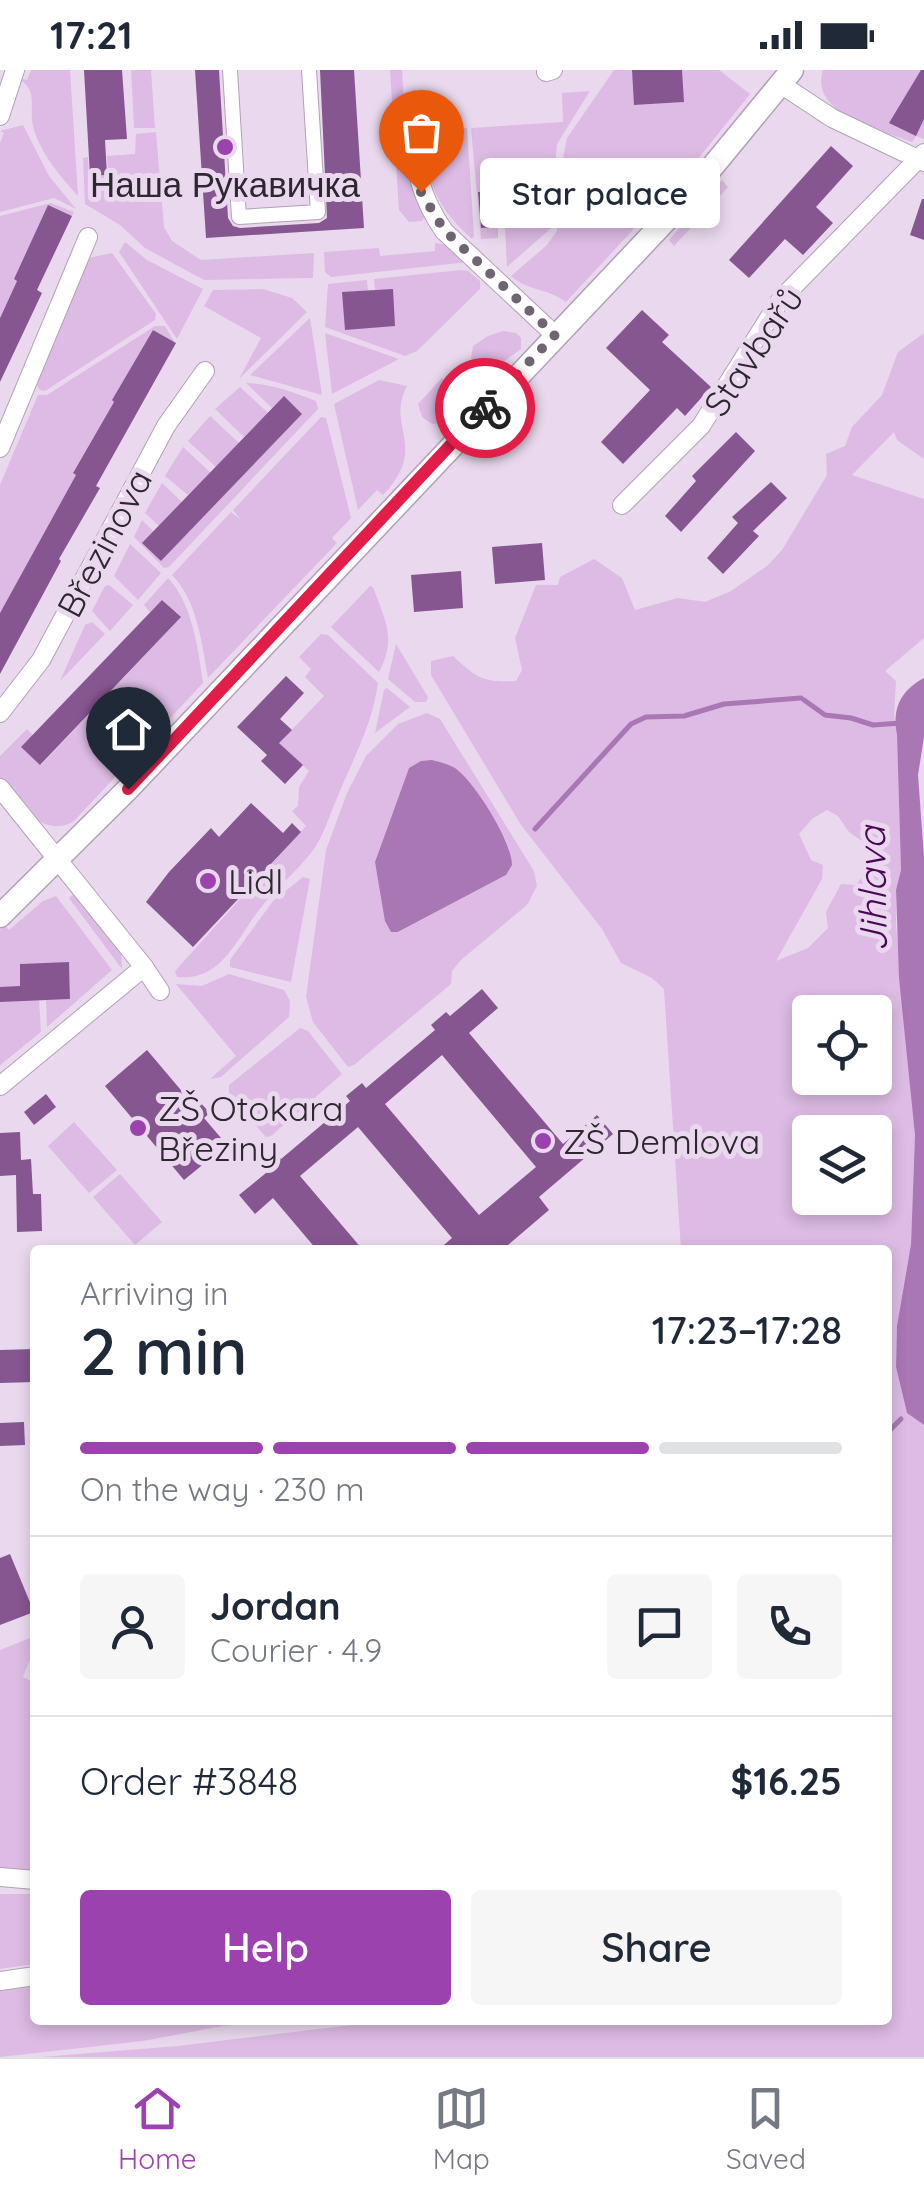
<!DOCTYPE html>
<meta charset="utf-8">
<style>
body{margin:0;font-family:Quicksand,sans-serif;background:#f6f6f7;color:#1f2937;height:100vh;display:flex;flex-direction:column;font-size:38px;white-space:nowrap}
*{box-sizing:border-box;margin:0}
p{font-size:32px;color:#747a83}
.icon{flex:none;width:55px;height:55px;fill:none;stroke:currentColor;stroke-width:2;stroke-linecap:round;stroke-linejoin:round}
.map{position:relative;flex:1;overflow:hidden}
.panel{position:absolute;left:30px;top:1175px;width:862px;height:780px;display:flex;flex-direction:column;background:#fff;border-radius:10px;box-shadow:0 5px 15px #0003}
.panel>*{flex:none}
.tools{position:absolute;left:792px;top:925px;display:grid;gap:20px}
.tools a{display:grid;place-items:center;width:100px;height:100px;border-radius:10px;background:#fff;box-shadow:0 5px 15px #0003;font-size:50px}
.pin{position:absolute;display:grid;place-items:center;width:85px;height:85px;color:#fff;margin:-102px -42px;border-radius:50% 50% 50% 0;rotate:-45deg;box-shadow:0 0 10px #0007}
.pin .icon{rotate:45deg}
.courier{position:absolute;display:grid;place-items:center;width:100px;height:100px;margin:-50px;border:8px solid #e11d48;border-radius:50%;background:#fff;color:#222;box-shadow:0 2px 12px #0007}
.bubble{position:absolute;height:70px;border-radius:10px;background:#fff;box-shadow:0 5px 15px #0003;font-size:32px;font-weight:600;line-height:70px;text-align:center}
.overview em{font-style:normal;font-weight:600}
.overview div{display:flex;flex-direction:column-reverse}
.overview{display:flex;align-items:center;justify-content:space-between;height:170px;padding:0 50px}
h1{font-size:65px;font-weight:600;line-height:75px}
.bar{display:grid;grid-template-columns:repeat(4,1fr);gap:15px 10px;align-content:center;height:120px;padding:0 50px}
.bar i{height:12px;border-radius:8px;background:#e0e1e3}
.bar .active{background:#9b42ae}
.bar p{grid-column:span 4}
.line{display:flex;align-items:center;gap:25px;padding:0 50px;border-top:2px solid #e0e1e3}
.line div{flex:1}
.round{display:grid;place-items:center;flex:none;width:105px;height:105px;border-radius:10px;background:#f6f6f7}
.action{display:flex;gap:20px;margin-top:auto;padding:20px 50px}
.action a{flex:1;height:115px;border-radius:10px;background:#9b42ae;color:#fff;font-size:40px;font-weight:600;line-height:115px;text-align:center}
.action a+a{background:#f6f6f7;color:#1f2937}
.status{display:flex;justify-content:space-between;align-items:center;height:70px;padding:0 50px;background:#fff;direction:ltr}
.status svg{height:28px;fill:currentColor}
.tab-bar{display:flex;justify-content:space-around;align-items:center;height:140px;border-top:2px solid #e0e1e3;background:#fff;font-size:28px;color:#747a83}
.tab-bar a{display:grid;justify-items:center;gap:5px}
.tab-bar .active{color:#9b42ae}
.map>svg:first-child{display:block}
.green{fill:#ddbbe4;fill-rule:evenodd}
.water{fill:#a977b4}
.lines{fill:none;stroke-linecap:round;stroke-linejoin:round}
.stream{stroke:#a977b4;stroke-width:5}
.building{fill:#865691;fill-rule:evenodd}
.pedestrian-casing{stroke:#b1a1b5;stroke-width:16}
.minor-casing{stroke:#b1a1b5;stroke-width:20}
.tertiary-casing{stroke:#b1a1b5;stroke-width:25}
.pedestrian{stroke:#fff;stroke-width:14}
.minor{stroke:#fff;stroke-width:18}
.tertiary{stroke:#fff;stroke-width:22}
.done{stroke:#6f6572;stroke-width:10;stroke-dasharray:0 18}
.route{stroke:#e11d48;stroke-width:12}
.poi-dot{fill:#9b42ae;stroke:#ead9ee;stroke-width:4}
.labels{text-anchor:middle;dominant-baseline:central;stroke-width:10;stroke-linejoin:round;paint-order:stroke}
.poi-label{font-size:35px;fill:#2d272f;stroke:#ead9ee;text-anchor:start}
.street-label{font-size:35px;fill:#2d272f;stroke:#ead9ee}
.water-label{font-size:38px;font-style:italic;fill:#4a0757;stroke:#ead9ee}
</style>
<div class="status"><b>17:21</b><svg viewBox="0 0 49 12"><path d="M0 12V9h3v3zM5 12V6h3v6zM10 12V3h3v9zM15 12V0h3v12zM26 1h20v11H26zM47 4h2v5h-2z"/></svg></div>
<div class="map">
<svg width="924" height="1987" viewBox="0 0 924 1987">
<rect width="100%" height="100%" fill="#ead9ee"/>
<g class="green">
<path d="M31 0H70L78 126C60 106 35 77 32 50 31 31 36 18 17 8L27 10Z"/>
<path d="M131 0H151L155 58H134Z"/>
<path d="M390 0H402L408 102 425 146 422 151 409 152 399 140Z"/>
<path d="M614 0H632L635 35 683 32 682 0H719L750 24 694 94 566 232C548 218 527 221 511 206L546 176 557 161 560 104 567 68Z"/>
<path d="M823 0H924V69L916 66 912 72C881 60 809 45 823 0Z"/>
<path d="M590 21 557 74 550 159 507 197 505 157 530 155 527 118 478 122 481 158 498 157V168L481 169 471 58 563 52 562 23Z"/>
<path d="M23 55 49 106 76 139 54 128 0 142V73L4 63 0 61Z"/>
<path d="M467 58 474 166 472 169C439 139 428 117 425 73L456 70V59Z"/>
<path d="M156 62 164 157 172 171 201 190 314 183 313 208 204 210 145 178 120 155 85 134 83 88 88 87 89 107 108 105 107 86 135 84 136 64Z"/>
<path d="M722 110 728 117 674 176 669 170Z"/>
<path d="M51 133 74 142 72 146 48 136 14 209 17 211 0 247V146Z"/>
<path d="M125 172 147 190 203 219 177 269 119 182Z"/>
<path d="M435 173 449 175 468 192 331 207 325 202 324 182 379 178 380 186 435 181Z"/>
<path d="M112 183 156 244 155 250 45 321 40 320 33 309 83 189Z"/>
<path d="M461 200 468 201 480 211V219L417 281 405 286 325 257 328 214 367 210 368 220H375L374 209Z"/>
<path d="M263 219 292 228 307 242 239 309 261 268 204 236 213 220Z"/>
<path d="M310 248 322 325 250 305Z"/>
<path d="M155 256H165L175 273 153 260 112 330 114 332 73 402 76 405 0 543V415L38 325H47Z"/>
<path d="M503 261 516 263 521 268V279L487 304 471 288 473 276 488 266Z"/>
<path d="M325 263 399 289 332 324Z"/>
<path d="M924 263V389L897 370 894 362 852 405 924 429V568L885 601 896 611 894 645 897 665 901 800 896 820V854L915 1065 911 1174 897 1256 896 1297 907 1343 924 1355V1987H41L178 1976 394 1950H888V1180H681L664 919 652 908 621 893 602 859 521 755 431 605V591L453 586C477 608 483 613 516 611L522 600 515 568 536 515H558L560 507 594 489 622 508 635 540 678 528 705 532 731 521 767 496 782 480 827 405 826 384 845 376 852 357 882 325 898 282ZM827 740 838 746 849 762 869 776 871 793 856 815 841 814 826 842 828 858 808 878 776 891 822 809 823 795 811 790 799 764 812 749ZM810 942H875V1008H810ZM810 1062H875V1128H810Z"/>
<path d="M442 308C458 323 472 333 452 352L432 354 422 347 418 334Z"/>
<path d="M379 310 407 316C385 358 430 376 383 425L377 420 358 440 334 334Z"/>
<path d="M246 313C271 314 293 322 316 331L318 339 169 497 164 498 134 467 142 450 154 462 161 491 302 344 284 327 272 338Z"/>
<path d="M240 317 268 343 244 367 215 339Z"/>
<path d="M210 346 239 373 216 397 188 371Z"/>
<path d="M321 347 326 348 351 448 332 468 337 473 208 608C202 574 197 530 172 505L231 442 241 450 233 440Z"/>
<path d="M183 377 211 403 188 425 165 406Z"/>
<path d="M162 413 182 432 159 456 145 443Z"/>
<path d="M130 474 161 503 138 530 114 506Z"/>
<path d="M168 508C193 535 198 579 203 613L73 752C40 769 19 731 0 709V686L27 659 33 665 21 677 41 695 180 548 163 530 150 542 144 535Z"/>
<path d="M109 515 133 535 110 561 92 541 105 516Z"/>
<path d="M370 516 373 517C385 550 397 569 379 602L331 557Z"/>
<path d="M92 552 105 564 60 611 85 555Z"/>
<path d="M321 564 328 565 378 613C372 656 353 689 337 728 329 746 323 768 311 783 295 803 275 819 259 840 236 870 221 912 177 907L175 901 306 756 292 741 298 736 299 717 309 701 267 662 283 669 324 626 305 607 311 599 299 587Z"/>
<path d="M396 574 428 627 426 632H415L388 609Z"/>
<path d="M387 618 410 637 375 663 384 620Z"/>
<path d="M427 643 440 649 534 801 537 816 527 835 461 890 452 901 451 914 354 995 348 997 313 952 306 927 326 780 347 723 366 686 398 654ZM409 698 506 805 399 862H391L375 792Z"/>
<path d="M303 807 310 809 291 912 230 897V890L273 831Z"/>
<path d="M74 824 121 882 122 899 69 828Z"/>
<path d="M56 826 112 900 47 957 46 930 70 929 69 893 20 894 21 930H39L41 962 0 995V860L5 856 9 860 43 831Z"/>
<path d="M229 904 284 920 290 931 289 947 221 1007 210 1009 236 986 176 914 202 916Z"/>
<path d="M300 958 308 961 342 1004 271 1066 266 1067 229 1025V1015Z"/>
<path d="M74 1052 117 1100 89 1123 48 1076Z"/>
<path d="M120 1104 162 1152 135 1175 93 1127Z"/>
<path d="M35 1566V1577L23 1607 31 1611 35 1594V1810L0 1803V1580Z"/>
<path d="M0 1824H35V1894L0 1899Z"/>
<path d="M35 1916V1950H255L143 1971 0 1987V1921Z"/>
</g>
<g class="water">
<path d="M924 608V667L918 705 924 787V1355L907 1343 896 1297 897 1256 911 1174 915 1065 899 908 896 820 901 800 897 665C892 639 900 621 924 608Z"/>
<path d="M432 690C439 692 448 694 455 698 475 712 512 772 512 795L506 805 398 862H391L385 851 375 792 409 698 421 691Z"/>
</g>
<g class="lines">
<g class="stream">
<path d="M804 630 825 645 851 648 873 655 901 653"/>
<path d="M535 759 631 654 646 647 684 646 724 634 801 628"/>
<path d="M888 1362 901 1349"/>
</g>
</g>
<g class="building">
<path d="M84 0H122L127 69 105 70 107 105 90 106Z"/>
<path d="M195 0H219L228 148 233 156 240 158 319 153 327 148 320 0H354L364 158 206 168Z"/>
<path d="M632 0H682L684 32 634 35Z"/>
<path d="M921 0H924V49L916 66 889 53Z"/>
<path d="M831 76 853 96 816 137 833 153 803 185 785 169 749 208 729 190Z"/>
<path d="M528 118 530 155 481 158 478 122Z"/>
<path d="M922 129H924V170L910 165Z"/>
<path d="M48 135 72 146 37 220 42 223 0 312V248L17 211 14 209Z"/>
<path d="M393 219 395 256 345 260 342 222Z"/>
<path d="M642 240 669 265 662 272 711 317 685 346 677 338 623 394 601 372 650 320 606 278Z"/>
<path d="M153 260 176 273 96 416 100 418 59 489 61 491 0 604V543L76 405 73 403 114 332 112 330Z"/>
<path d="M284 326 302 344 161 491 142 473Z"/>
<path d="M736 362 755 381 681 462 665 446 696 411 692 406Z"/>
<path d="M771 412 787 428 753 461 759 466 723 504 707 488 738 453 732 447Z"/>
<path d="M542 473 545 510 495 514 492 477Z"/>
<path d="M461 501 463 538 414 542 411 505Z"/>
<path d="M162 530 181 547 40 695 21 677Z"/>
<path d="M286 606 304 623 280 649 292 660 279 673 303 695 285 714 261 691 267 685 237 657Z"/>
<path d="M251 733 283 763 292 753 301 762 193 877 146 832 169 802 211 758 219 767Z"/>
<path d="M69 892 70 929 0 932V917L20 916V894Z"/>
<path d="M482 919 498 938 469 963 563 1074 597 1045 613 1064 539 1127 549 1140 502 1180H438L452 1168 358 1057 300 1106 363 1180H317L273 1128 255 1144 239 1125 266 1103 262 1098 278 1085 281 1089 350 1031 346 1026 362 1013 366 1018 435 960 431 955 446 942 450 946ZM442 985 536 1097 479 1145 385 1034Z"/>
<path d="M147 980 191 1032 196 1028 210 1043 204 1048 227 1075 184 1110 105 1016Z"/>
<path d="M46 1024 56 1037 34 1055 24 1042Z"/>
<path d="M20 1062 21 1090 31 1089 33 1124H41L42 1161 17 1162 16 1105 0 1106V1063Z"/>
<path d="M35 1279V1312L0 1313V1280Z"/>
<path d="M24 1352 25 1375 0 1376V1353Z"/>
<path d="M10 1484 34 1542 0 1555V1488Z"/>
</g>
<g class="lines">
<defs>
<path id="pedestrian" d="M230 0 239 147 318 142 309 0"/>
<g id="minor">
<path d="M546 2 553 0"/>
<path d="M782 15 832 48 924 92"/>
<path d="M0 46 15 0"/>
<path d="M412 60C415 100 421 128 444 161L555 265"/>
<path d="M0 378 88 167"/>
<path d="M622 435 701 356 781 229 924 83"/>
<path d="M0 643 41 590 166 356 205 301"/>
<path d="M0 718 144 897 0 1016"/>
<path d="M144 897 160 921"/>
<path d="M0 1807 35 1810"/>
<path d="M0 1911 35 1906"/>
</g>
<path id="tertiary" d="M0 846 128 719 685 130 792 0"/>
</defs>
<use href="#pedestrian" class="pedestrian-casing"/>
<use href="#minor" class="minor-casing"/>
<use href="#tertiary" class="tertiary-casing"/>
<use href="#pedestrian" class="pedestrian"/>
<use href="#minor" class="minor"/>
<use href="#tertiary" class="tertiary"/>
</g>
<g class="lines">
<path class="done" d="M421 122 444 160 555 265 485 338"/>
<path class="route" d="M128 719 485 338"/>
</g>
<g class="poi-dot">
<circle cx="225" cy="77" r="10"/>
<circle cx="208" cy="811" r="10"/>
<circle cx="138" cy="1058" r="10"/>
<circle cx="543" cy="1071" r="10"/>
</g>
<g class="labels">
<g class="poi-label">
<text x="225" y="114" text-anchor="middle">Наша Рукавичка</text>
<text x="228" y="811">Lidl</text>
<text x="158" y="1038">ZŠ Otokara<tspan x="158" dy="40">Březiny</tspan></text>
<text x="563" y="1071">ZŠ Demlova</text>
</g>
<g class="street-label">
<text transform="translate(753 281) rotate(-56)">Stavbařů</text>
<text transform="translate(104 473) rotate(-62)">Březinova</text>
</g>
<g class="water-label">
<text transform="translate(872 819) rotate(-91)">Jihlava</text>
</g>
</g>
</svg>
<div class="tools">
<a><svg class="icon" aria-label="locate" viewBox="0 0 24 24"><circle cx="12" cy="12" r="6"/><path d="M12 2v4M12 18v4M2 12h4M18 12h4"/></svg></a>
<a><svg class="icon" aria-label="layers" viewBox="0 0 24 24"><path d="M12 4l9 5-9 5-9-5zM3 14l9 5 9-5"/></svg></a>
</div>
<div class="pin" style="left:421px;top:122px;background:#ea580c"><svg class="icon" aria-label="bag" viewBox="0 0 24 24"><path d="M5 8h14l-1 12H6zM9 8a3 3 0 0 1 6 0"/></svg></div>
<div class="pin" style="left:128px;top:719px;background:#1f2937"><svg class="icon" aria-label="home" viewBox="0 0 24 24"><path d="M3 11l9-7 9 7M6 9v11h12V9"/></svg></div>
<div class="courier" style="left:485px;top:338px"><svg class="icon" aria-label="bike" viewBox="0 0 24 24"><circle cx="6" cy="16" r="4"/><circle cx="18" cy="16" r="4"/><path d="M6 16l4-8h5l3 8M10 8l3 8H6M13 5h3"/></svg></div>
<div class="bubble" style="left:480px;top:88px;width:240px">Star palace</div>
<section class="panel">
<div class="overview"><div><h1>2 min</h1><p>Arriving in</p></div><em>17:23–17:28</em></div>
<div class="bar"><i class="active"></i><i class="active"></i><i class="active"></i><i></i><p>On the way · 230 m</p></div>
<div class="line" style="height:180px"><a class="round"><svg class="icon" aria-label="person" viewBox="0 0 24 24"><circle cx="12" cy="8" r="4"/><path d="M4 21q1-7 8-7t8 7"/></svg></a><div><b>Jordan</b><p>Courier · 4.9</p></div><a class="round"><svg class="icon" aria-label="chat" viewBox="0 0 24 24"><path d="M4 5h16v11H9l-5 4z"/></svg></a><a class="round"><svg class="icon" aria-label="phone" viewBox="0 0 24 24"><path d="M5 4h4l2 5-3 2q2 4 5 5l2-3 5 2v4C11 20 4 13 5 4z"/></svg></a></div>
<div class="line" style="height:130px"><div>Order #3848</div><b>$16.25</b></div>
<div class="action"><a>Help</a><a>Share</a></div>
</section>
</div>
<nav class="tab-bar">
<a class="active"><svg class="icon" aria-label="home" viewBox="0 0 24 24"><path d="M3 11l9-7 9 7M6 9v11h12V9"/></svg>Home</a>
<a><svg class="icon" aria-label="map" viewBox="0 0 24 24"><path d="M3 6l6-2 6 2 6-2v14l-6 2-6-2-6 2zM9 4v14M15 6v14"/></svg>Map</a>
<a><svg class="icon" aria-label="saved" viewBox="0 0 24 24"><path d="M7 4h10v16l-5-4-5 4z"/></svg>Saved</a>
</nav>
